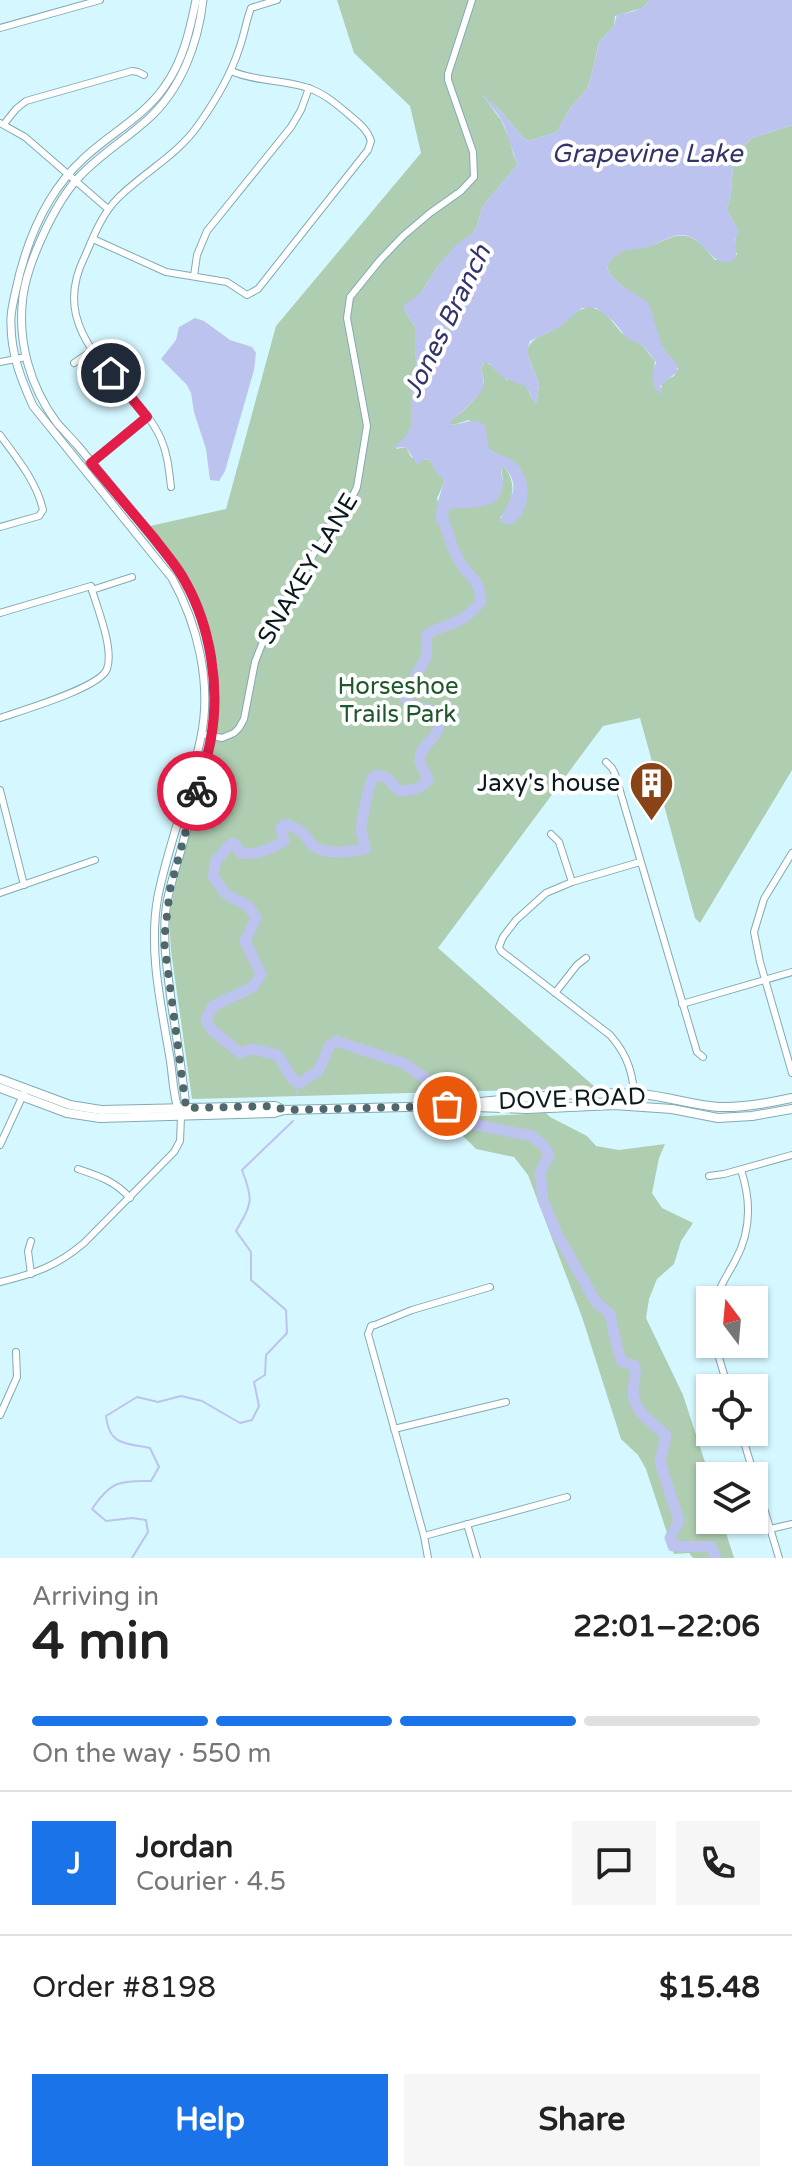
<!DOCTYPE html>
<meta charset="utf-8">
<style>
body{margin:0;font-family:"Varela Round",sans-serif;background:#f6f6f6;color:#222;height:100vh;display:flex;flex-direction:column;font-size:30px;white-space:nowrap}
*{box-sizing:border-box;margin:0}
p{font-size:26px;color:#767676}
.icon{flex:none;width:44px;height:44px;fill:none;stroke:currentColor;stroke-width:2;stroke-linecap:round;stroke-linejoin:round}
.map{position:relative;height:1558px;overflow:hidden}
.drawer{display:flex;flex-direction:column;background:#fff;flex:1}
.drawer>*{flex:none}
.needle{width:52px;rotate:344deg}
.fabs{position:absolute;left:696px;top:1286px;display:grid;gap:16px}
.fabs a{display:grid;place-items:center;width:72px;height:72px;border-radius:0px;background:#fff;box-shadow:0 2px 6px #0004;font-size:40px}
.pin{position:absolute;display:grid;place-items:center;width:68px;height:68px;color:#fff;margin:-34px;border:4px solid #fff;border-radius:50%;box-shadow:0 2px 8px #0007}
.courier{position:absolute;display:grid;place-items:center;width:80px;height:80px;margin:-40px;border:6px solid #e11d48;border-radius:50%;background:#fff;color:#222;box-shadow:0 2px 10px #0007}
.head em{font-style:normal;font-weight:700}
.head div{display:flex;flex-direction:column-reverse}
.head{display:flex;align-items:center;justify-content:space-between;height:136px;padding:0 32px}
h1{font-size:52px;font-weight:700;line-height:60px}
.bar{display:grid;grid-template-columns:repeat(4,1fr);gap:12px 8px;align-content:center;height:96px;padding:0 32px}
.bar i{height:10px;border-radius:6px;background:#e0e0e0}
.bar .on{background:#1a73e8}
.bar p{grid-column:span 4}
.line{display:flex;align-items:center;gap:20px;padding:0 32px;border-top:2px solid #e0e0e0}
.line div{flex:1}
.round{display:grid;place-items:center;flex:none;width:84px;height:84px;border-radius:0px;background:#f6f6f6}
.cta{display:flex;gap:16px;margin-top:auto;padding:16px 32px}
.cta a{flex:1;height:92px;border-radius:0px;background:#1a73e8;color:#fff;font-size:32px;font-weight:700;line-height:92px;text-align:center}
.cta a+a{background:#f6f6f6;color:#222}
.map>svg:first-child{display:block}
.green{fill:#aecdb1}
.water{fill:#bdc3ef}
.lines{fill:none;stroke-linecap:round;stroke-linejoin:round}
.stream{stroke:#bdc3ef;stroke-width:2}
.river{stroke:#bdc3ef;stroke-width:11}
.minor-casing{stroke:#82aab4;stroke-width:8}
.tertiary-casing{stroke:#82aab4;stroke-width:9}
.secondary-casing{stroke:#82aab4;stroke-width:10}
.minor{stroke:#fff;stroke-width:6}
.tertiary{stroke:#fff;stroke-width:7}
.secondary{stroke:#fff;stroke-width:8}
.done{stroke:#50676c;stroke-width:8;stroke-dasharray:0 14.4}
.route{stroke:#e11d48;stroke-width:10}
.labels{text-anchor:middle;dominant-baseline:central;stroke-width:8;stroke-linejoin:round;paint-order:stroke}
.street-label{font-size:24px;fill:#09191d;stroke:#fff}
.park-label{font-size:24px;fill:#1f572c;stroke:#fff}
.poi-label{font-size:24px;fill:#09191d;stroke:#fff;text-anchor:end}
.water-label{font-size:26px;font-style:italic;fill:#32346a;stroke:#fff}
</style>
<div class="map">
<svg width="792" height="1558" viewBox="0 0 792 1558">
<rect width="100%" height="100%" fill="#d5f7ff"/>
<g class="green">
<path d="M337 0H650L642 8 615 16 614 26 600 41 598 46 594 66 587 89 570 108 557 132 529 141 524 139 499 109 482 95 501 120 509 138 513 154 518 164 483 206 475 231 437 267 422 292 404 309 415 327V353L417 362 412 374 411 426 409 433 396 449 406 447 411 457 421 461 425 459 430 460 437 472 445 481 437 498 439 506 436 512H447L449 509 503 480 501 467H504C518 483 513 503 500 518L515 522V462L489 450 486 444 487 438 469 420 453 425 450 424V421C461 414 483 394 484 381 484 380 481 369 481 368L485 362 488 363 507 380H516L526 387 535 403 537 401 539 384 527 352C530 337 543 336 555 329 565 324 571 314 580 310 599 301 611 320 621 332 627 338 637 340 643 346 647 351 650 356 655 360L653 378 661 389 662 382 674 376 678 369C674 360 667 356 663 348 652 328 656 308 633 293 623 287 609 277 607 266 618 245 632 251 650 246 663 243 672 233 686 236 699 238 707 251 715 260L737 255C734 245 735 244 736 235 737 227 731 217 727 210L731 193 733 164 736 154 752 138 792 125V770L700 923 695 918 640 718 603 726 438 948 596 1088 192 1099 171 951 169 917 177 876 214 748 218 714V670L212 636 193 586 150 526 226 509 276 326 421 153 410 106 354 53Z"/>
<path d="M546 1113 550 1117 587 1136 596 1146 619 1150 665 1144 659 1158 652 1193 662 1208 693 1223 681 1241 674 1264 657 1279 649 1299 646 1318 683 1395 704 1459 710 1479V1520H722L734 1558H693L689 1553 674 1554 646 1469 638 1455 621 1439 582 1317 528 1175 514 1157 476 1149 445 1118Z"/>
</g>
<g class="water">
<path d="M650 0H792V125L752 138 736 154 733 164 731 193 727 210 739 231C730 246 739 247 735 259 712 271 707 241 688 236 673 232 664 242 651 246 633 252 618 245 607 267 612 283 634 292 648 302L663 348 677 364V372L660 386 663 395C651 389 650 374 656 363L655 360 641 344 628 339 613 321 596 308H582L560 327 530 341 527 352 539 384 537 401 534 404C528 382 520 386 504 378 499 374 493 368 489 363H484L481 368C482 375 485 381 483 388 480 395 458 416 451 421L450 424 453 425 475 420 485 425 489 450C498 455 510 457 517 464 533 480 531 515 510 525L500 522C505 503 525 489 504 467L501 468C501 472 502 476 503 481 504 512 469 507 449 509L448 520 436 523C436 506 439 495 445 481L437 473 430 460 425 459 419 464 416 463 406 447 393 448 406 436 411 426V374L417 362 415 353V327L404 309V305L422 292 437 267 456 245 475 231 483 206 518 164C511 151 509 135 502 121 497 111 487 104 482 94L499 109 524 139 529 141 557 132 570 108 587 89 594 66 598 47 600 41 614 26 617 14C630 13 641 11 650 0Z"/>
<path d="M195 318 204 321 230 340 252 347 256 353 254 370 225 471 219 481 210 480 206 449 194 412 191 393 187 385 161 359 176 340 179 327Z"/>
</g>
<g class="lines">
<g class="stream">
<path d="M296 1095 300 1083"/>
<path d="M132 1558 148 1532 146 1520 132 1518 106 1521 92 1509C110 1482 119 1480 151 1481L159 1467 150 1448C126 1443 109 1446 106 1416L137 1397 158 1402 181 1396 202 1401 240 1423 252 1420 259 1406 254 1382 265 1375 266 1355 287 1333 286 1310 251 1280V1252L236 1231C252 1203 254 1201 242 1170L293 1121"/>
</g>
<g class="river">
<path d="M439 1088 405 1064 336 1041 330 1045 318 1071 300 1083 293 1080 278 1055 252 1049 240 1053 212 1030 206 1020 213 1006 253 987 261 974 245 941 256 918 249 907 226 894 213 877 216 861 231 843 235 844 241 853C255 856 272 848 284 841L281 829 285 824C291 826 298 828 303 833 307 836 308 841 311 844 325 856 348 852 365 849 365 842 362 837 361 830 360 826 370 782 372 779 373 777 375 776 377 775L387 778 399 791C411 791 422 789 428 779 426 773 421 767 420 761 417 744 448 735 436 715 428 703 412 713 404 696L426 658 427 634C450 622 464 624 481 601 479 576 471 581 460 562 451 547 447 530 441 513L444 507"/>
<path d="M462 1122 532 1136 545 1147 549 1155 540 1173 543 1200 557 1234 596 1302 610 1314 617 1347 622 1362 634 1365C638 1376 633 1380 633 1390 632 1410 652 1423 666 1435L660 1462 679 1521 670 1538 673 1546 711 1547 716 1558"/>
</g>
<defs>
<g id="minor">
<path d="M0 28 100 0"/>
<path d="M0 123 25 137 108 209"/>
<path d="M4 124 16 109 26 101 132 71 138 72 144 75"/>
<path d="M93 239 166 272 227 282 247 295 258 289 368 150 371 141C367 128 357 122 347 113 334 102 322 92 305 87 280 79 257 82 231 71"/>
<path d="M194 276 197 255 207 231 291 127 301 110 309 88"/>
<path d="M0 362 26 357"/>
<path d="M74 363 93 350"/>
<path d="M0 435C16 457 37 482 43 510L39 516 0 527"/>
<path d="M89 464 147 417"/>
<path d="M171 487C169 471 168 455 161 439 141 394 88 365 76 315 71 294 76 274 85 256 94 235 102 214 118 198 144 172 178 155 199 124 216 100 230 77 239 49 244 36 246 21 251 8L277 0"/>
<path d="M0 613 91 586 92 590 132 577"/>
<path d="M0 718C20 711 100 688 107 669 114 649 98 610 92 590"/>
<path d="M202 734 222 738 234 733 239 728 244 719 255 662 262 644 317 548 348 506 357 487 367 426 347 318 350 297 380 260 403 236 430 213 461 191 474 177 473 152 448 80V74L472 0"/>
<path d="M606 762 612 768 615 774 697 1052 703 1057"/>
<path d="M0 790 24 885"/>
<path d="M551 834 559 842 572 882"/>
<path d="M792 853 764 899 754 932 760 962 792 1073"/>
<path d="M0 893 95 860"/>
<path d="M555 993 577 965 586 958"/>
<path d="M682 1004 792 972"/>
<path d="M635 1105C634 1077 629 1056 610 1035L501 951 499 947 503 937 516 920 546 893 572 882 640 862"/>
<path d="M0 1145 24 1093"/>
<path d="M78 1169C99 1176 115 1181 130 1198"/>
<path d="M709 1176 724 1174 792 1155"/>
<path d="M31 1241 28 1251 31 1274"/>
<path d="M0 1282C34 1274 57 1266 84 1243L174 1152 180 1141 181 1117"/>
<path d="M715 1300C720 1286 728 1274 735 1261 751 1232 751 1200 741 1170"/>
<path d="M715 1344 728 1388"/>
<path d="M0 1415 17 1377 16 1352"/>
<path d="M394 1429 506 1402"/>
<path d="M741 1432 779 1558"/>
<path d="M467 1524 477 1558"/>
<path d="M770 1529 792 1524"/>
<path d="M424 1536 567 1497"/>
<path d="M428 1558 424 1536 368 1334 371 1326 375 1325 412 1310 490 1287"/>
</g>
<g id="tertiary">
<path d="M184 1111 185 1098C181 1068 177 1037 172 1007 168 974 162 942 166 909 169 886 177 865 183 843 192 808 206 772 212 736 219 693 212 644 196 603 186 578 169 557 152 537 127 506 103 476 78 446 71 438 64 431 57 423 30 387 17 341 23 296 28 261 56 200 81 175 101 154 126 139 147 120 181 90 198 44 203 0"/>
<path d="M179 1112C173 1096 173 1076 170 1058 161 1005 148 949 158 896 169 842 190 791 201 737 212 684 198 625 172 578L33 406C21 379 11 354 11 324 10 314 13 304 15 294 25 245 45 194 83 159 109 134 144 117 165 86 183 61 190 30 196 0"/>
</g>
<g id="secondary">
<path d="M0 1079 70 1105 101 1110 275 1106 284 1110"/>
<path d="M0 1088 67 1113 100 1118 274 1113 284 1110 447 1106 527 1109 614 1105 672 1109 718 1118 752 1116 792 1109"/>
<path d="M480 1102C531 1097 589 1091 640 1094 666 1096 692 1105 719 1107 743 1108 769 1103 792 1098"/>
</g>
</defs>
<use href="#minor" class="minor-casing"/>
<use href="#tertiary" class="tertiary-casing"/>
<use href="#secondary" class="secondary-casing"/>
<use href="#minor" class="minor"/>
<use href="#tertiary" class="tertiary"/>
<use href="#secondary" class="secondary"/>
</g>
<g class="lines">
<path class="done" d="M197 791 170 889 164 941 186 1108 275 1106 284 1110 447 1106"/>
<path class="route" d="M111 373 147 417 91 463C112 488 133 513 154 538 165 553 178 567 186 583 211 628 220 688 211 738 208 756 202 774 197 791"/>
</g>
<defs>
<symbol id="building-pin" viewBox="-11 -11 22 30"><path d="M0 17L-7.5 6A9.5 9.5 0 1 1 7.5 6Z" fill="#884417" stroke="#fff"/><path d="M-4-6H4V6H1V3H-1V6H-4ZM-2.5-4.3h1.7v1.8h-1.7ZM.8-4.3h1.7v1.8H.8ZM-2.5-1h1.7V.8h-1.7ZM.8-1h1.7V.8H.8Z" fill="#fff"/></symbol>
</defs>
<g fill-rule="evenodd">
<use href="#building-pin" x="626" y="758" width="51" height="69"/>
</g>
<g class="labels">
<g class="street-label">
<text transform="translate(308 569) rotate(-59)">SNAKEY LANE</text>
<text transform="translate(572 1099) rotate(-2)">DOVE ROAD</text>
</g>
<g class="park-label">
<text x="398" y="686">Horseshoe<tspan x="398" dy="28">Trails Park</tspan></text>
</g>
<g class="poi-label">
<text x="620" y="783">Jaxy's house</text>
</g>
<g class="water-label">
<text x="647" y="153">Grapevine Lake</text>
<text transform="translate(447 321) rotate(-64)">Jones Branch</text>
</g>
</g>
</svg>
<div class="fabs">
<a><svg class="needle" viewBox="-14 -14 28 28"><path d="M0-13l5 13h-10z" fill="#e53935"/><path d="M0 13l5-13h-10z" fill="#767676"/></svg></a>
<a><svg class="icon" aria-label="locate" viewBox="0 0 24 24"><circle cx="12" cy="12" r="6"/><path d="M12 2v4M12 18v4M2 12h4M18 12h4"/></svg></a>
<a><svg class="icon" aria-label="layers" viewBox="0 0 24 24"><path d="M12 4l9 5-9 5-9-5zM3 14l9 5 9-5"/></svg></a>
</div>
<div class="pin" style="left:447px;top:1106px;background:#ea580c"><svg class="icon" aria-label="bag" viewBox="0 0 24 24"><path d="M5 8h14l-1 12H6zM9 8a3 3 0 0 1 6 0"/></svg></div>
<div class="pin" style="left:111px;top:373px;background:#1f2937"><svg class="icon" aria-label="home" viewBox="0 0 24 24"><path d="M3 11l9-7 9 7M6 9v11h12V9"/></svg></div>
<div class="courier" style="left:197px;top:791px"><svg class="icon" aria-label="bike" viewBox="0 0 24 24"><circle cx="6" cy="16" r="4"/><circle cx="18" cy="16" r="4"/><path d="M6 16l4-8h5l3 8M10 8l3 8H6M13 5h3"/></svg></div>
</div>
<section class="drawer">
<div class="head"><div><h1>4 min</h1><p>Arriving in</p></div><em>22:01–22:06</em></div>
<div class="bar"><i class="on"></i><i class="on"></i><i class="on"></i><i></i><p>On the way · 550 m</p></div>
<div class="line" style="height:144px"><b class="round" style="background:#1a73e8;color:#fff">J</b><div><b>Jordan</b><p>Courier · 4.5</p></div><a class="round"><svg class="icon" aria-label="chat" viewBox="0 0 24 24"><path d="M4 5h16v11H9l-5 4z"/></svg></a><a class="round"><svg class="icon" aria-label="phone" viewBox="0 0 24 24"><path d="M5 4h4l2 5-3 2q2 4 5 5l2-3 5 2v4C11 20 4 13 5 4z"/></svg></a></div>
<div class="line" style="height:104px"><div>Order #8198</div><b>$15.48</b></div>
<div class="cta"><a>Help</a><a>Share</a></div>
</section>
